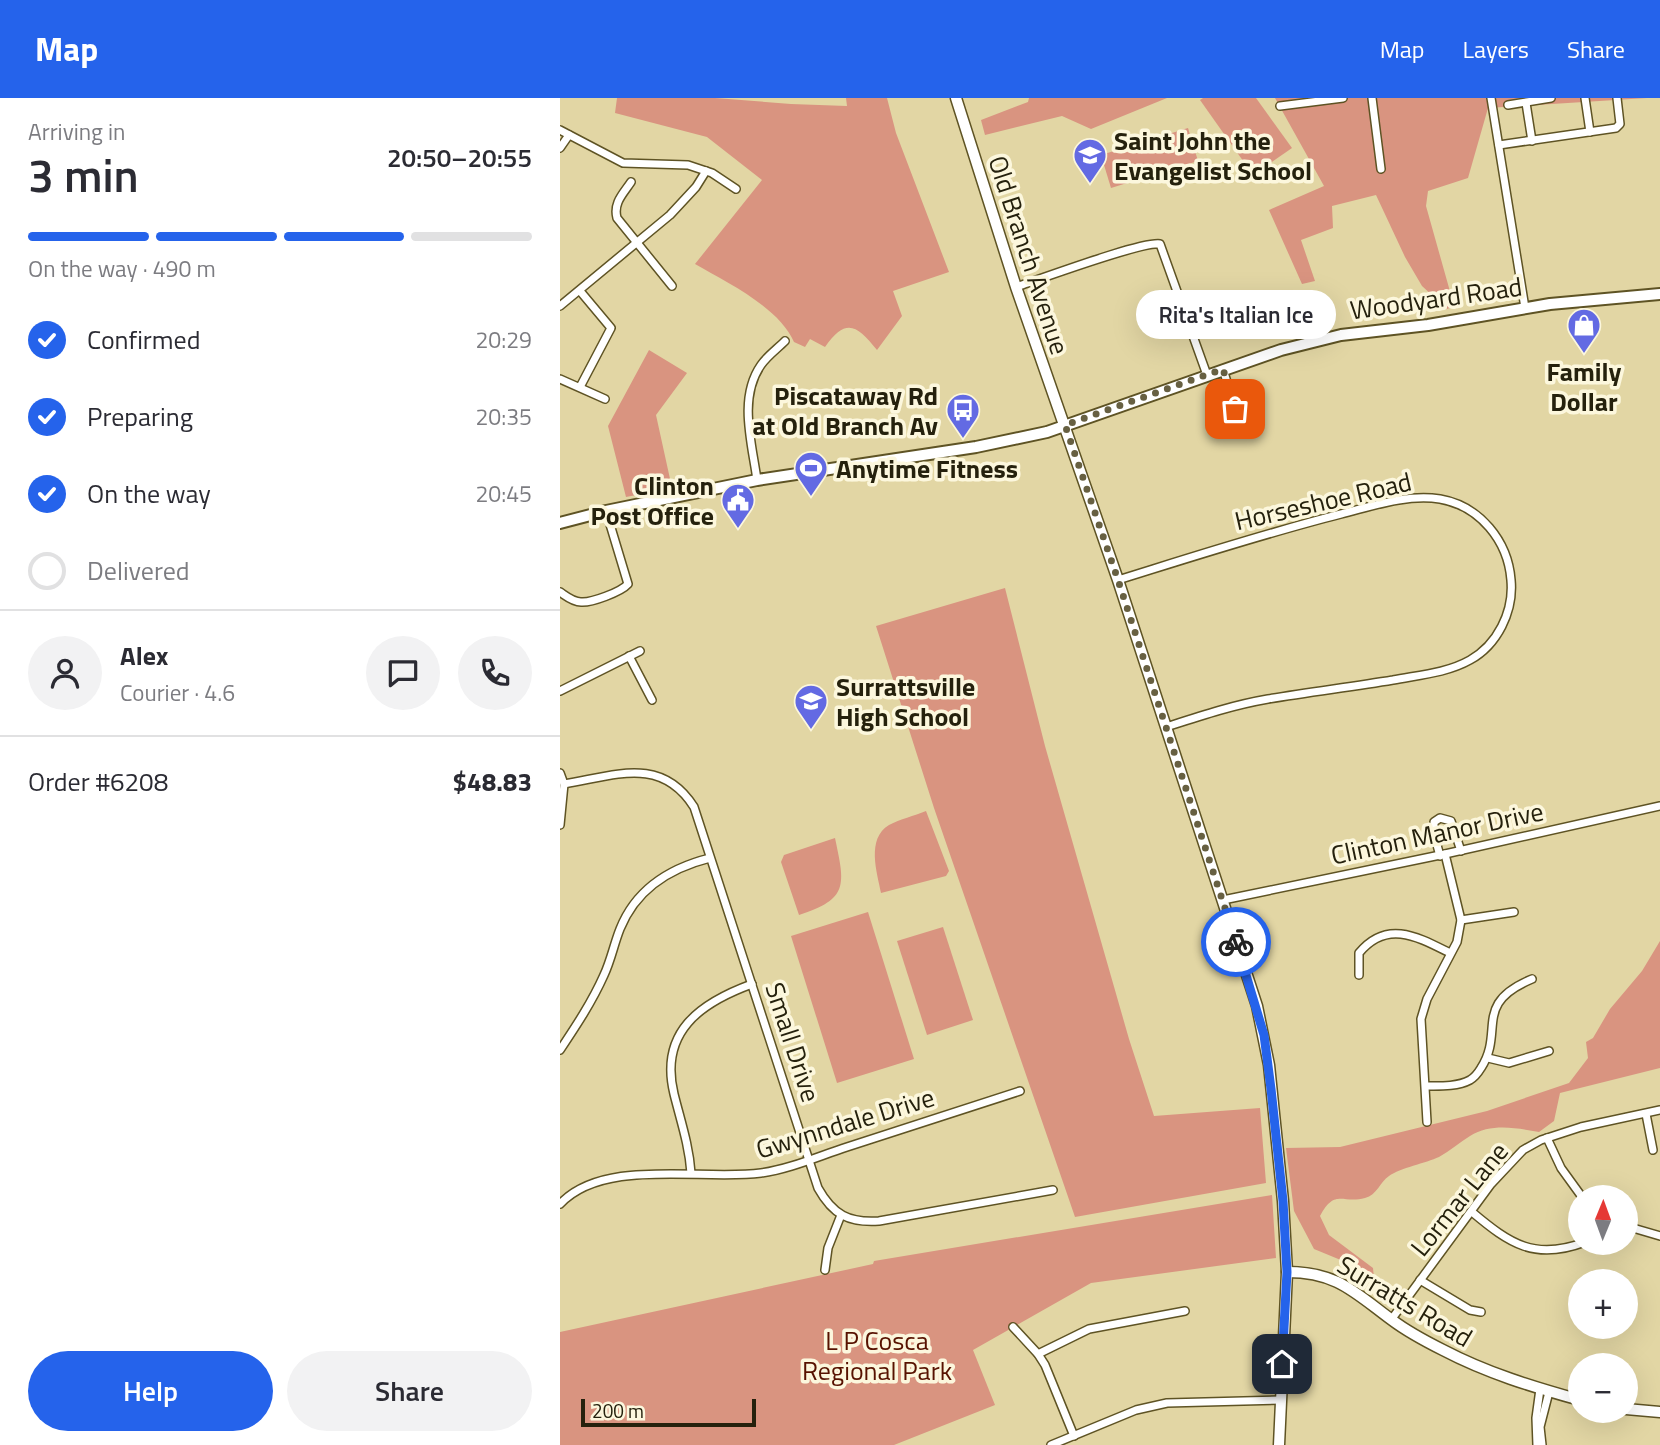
<!DOCTYPE html>
<meta charset="utf-8">
<style>
body{margin:0;font-family:"Titillium Web",sans-serif;background:#f2f2f3;color:#2b2b33;height:100vh;display:flex;flex-direction:column;font-size:26px;white-space:nowrap}
*{box-sizing:border-box;margin:0}
p{font-size:23px;color:#7c7c81}
.icon{flex:none;width:38px;height:38px;fill:none;stroke:currentColor;stroke-width:2;stroke-linecap:round;stroke-linejoin:round}
.map{position:relative;flex:1;overflow:hidden}
.drawer{display:flex;flex-direction:column;background:#fff;width:560px}
.drawer>*{flex:none}
.needle{width:46px;rotate:1deg}
.controls{position:absolute;left:1008px;top:1087px;display:grid;gap:14px}
.controls a{display:grid;place-items:center;width:70px;height:70px;border-radius:50%;background:#fff;box-shadow:0 7px 28px #0002;font-size:35px}
.scale{position:absolute;left:21px;bottom:18px;width:175px;box-sizing:border-box;padding-left:7px;border:4px solid #25210d;border-top:0;font-size:19px;line-height:24px;white-space:nowrap;color:#25210d;-webkit-text-stroke:5px #fcf7dd;paint-order:stroke}
.pin{position:absolute;display:grid;place-items:center;width:60px;height:60px;color:#fff;margin:-30px;border-radius:14px;box-shadow:0 4px 10px #0006}
.courier{position:absolute;display:grid;place-items:center;width:70px;height:70px;margin:-35px;border:5px solid #2563eb;border-radius:50%;background:#fff;color:#222;box-shadow:0 2px 9px #0007}
.bubble{position:absolute;height:49px;border-radius:24px;background:#fff;box-shadow:0 7px 28px #0002;font-size:23px;font-weight:600;line-height:49px;text-align:center}
.head em{font-style:normal;font-weight:600}
.head div{display:flex;flex-direction:column-reverse}
.head{display:flex;align-items:center;justify-content:space-between;height:119px;padding:0 28px}
h1{font-size:46px;font-weight:600;line-height:52px}
.bar{display:grid;grid-template-columns:repeat(4,1fr);gap:10px 7px;align-content:center;height:84px;padding:0 28px}
.bar i{height:9px;border-radius:5px;background:#e1e1e2}
.bar .selected{background:#2563eb}
.bar p{grid-column:span 4}
.line{display:flex;align-items:center;gap:18px;padding:0 28px;border-top:2px solid #e1e1e2}
.line div{flex:1}
.round{display:grid;place-items:center;flex:none;width:74px;height:74px;border-radius:37px;background:#f2f2f3}
ol{padding:0 28px;list-style:none}
li{display:flex;align-items:center;gap:21px;height:77px}
li p{margin-inline-start:auto}
li .icon{padding:7px;border-radius:50%;background:#2563eb;color:#fff;stroke-width:4}
li:last-child{color:#7c7c81}
li i{width:38px;height:38px;border:4px solid #e1e1e2;border-radius:50%}
.action{display:flex;gap:14px;margin-top:auto;padding:14px 28px}
.action a{flex:1;height:80px;border-radius:42px;background:#2563eb;color:#fff;font-size:28px;font-weight:600;line-height:80px;text-align:center}
.action a+a{background:#f2f2f3;color:#2b2b33}
header{display:flex;align-items:center;gap:42px;box-sizing:border-box;height:98px;padding:0 35px;background:#2563eb;color:#fff}
header strong{font-size:33px}
nav{display:flex;gap:38px;margin-inline-start:auto;font-size:24px}
main{display:flex;flex:1;min-height:0}
.map>svg:first-child{display:block}
.green{fill:#d99480}
.lines{fill:none;stroke-linecap:round;stroke-linejoin:round}
.street-casing{stroke:#5e5324;stroke-width:10}
.secondary-casing{stroke:#5e5324;stroke-width:13}
.primary-casing{stroke:#5e5324;stroke-width:14}
.street{stroke:#fff;stroke-width:7}
.secondary{stroke:#fff;stroke-width:10}
.primary{stroke:#fff;stroke-width:10}
.done{stroke:#676042;stroke-width:7;stroke-dasharray:0 12.6}
.route{stroke:#2563eb;stroke-width:9}
.labels{text-anchor:middle;dominant-baseline:central;stroke-width:7;stroke-linejoin:round;paint-order:stroke}
.poi-label{font-size:26px;font-weight:bold;fill:#25210d;stroke:#fcf7dd;text-anchor:start}
.street-label{font-size:26px;fill:#25210d;stroke:#fcf7dd}
.park-label{font-size:26px;fill:#571200;stroke:#fcf7dd}
</style>
<header>
<strong>Map</strong>
<nav><a>Map</a><a>Layers</a><a>Share</a></nav>
</header>
<main>
<section class="drawer">
<div class="head"><div><h1>3 min</h1><p>Arriving in</p></div><em>20:50–20:55</em></div>
<div class="bar"><i class="selected"></i><i class="selected"></i><i class="selected"></i><i></i><p>On the way · 490 m</p></div>
<ol>
<li><svg class="icon" aria-label="check" viewBox="0 0 24 24"><path d="M5 12l5 5 9-10"/></svg>Confirmed<p>20:29</p></li>
<li><svg class="icon" aria-label="check" viewBox="0 0 24 24"><path d="M5 12l5 5 9-10"/></svg>Preparing<p>20:35</p></li>
<li><svg class="icon" aria-label="check" viewBox="0 0 24 24"><path d="M5 12l5 5 9-10"/></svg>On the way<p>20:45</p></li>
<li><i></i>Delivered</li>
</ol>
<div class="line" style="height:126px"><a class="round"><svg class="icon" aria-label="person" viewBox="0 0 24 24"><circle cx="12" cy="8" r="4"/><path d="M4 21q1-7 8-7t8 7"/></svg></a><div><b>Alex</b><p>Courier · 4.6</p></div><a class="round"><svg class="icon" aria-label="chat" viewBox="0 0 24 24"><path d="M4 5h16v11H9l-5 4z"/></svg></a><a class="round"><svg class="icon" aria-label="phone" viewBox="0 0 24 24"><path d="M5 4h4l2 5-3 2q2 4 5 5l2-3 5 2v4C11 20 4 13 5 4z"/></svg></a></div>
<div class="line" style="height:91px"><div>Order #6208</div><b>$48.83</b></div>
<div class="action"><a>Help</a><a>Share</a></div>
</section>
<div class="map">
<svg width="1100" height="1347" viewBox="0 0 1100 1347">
<rect width="100%" height="100%" fill="#e2d6a4"/>
<g class="green">
<path d="M57 0H155L231 6 287 8 286 0H327L336 35 389 174 333 193 342 218 317 252C297 227 286 219 265 249L250 241 245 249 234 244C219 209 166 184 135 166L202 82 147 39 55 15Z"/>
<path d="M469 0H607L531 31 502 18 425 37 421 22 468 4Z"/>
<path d="M643 0H696L732 50 693 77 640 2Z"/>
<path d="M715 0H1087L928 10 908 80 868 93 866 108 891 197 897 207 887 211 862 188 845 159 816 97 772 108 773 130 741 142 755 183 742 186 709 112 764 88Z"/>
<path d="M628 30 638 63 551 90 541 57Z"/>
<path d="M89 252 127 275 96 317 112 390 66 399 48 328Z"/>
<path d="M445 490 485 648 569 941 594 1018 700 1010 706 1085 515 1119 374 710 316 528Z"/>
<path d="M366 713 389 773 386 778 321 795C317 774 306 741 329 727 340 721 354 718 366 713Z"/>
<path d="M275 740C285 787 289 801 239 817L221 764 224 757Z"/>
<path d="M308 814 354 961 277 985 231 838Z"/>
<path d="M383 829 413 922 367 937 337 843Z"/>
<path d="M1100 843V970L1000 995 994 1023 979 1034C956 1030 931 1025 910 1038 900 1044 890 1053 879 1059 866 1065 840 1070 829 1078 820 1084 817 1097 805 1100 782 1106 775 1090 760 1118L769 1137 813 1170 814 1180 788 1165 754 1151 734 1113 726 1050 780 1049 927 1013 1009 985 1028 960 1026 944 1033 940 1050 911 1082 873Z"/>
<path d="M712 1097 716 1160 531 1185 413 1252 435 1307 334 1347H0V1234L313 1166 314 1163Z"/>
</g>
<g class="lines">
<defs>
<g id="street">
<path d="M812 0 821 71"/>
<path d="M931 0 965 210"/>
<path d="M1025 0 1030 34"/>
<path d="M966 5 972 43"/>
<path d="M948 7 991 0"/>
<path d="M720 8 783 0"/>
<path d="M0 32 63 65 128 67 152 75 176 91"/>
<path d="M939 47 1056 30 1060 26 1057 0"/>
<path d="M0 50 9 37"/>
<path d="M71 84C63 96 53 105 57 120L112 188"/>
<path d="M456 189C481 181 582 143 600 146L647 277"/>
<path d="M0 208 110 117 136 89 146 73"/>
<path d="M663 271 680 327"/>
<path d="M0 281 45 301"/>
<path d="M20 289 51 230 20 193"/>
<path d="M197 382C192 345 178 300 201 267 207 258 217 251 225 243"/>
<path d="M558 482C632 459 706 435 781 416 813 408 846 396 880 401 920 408 948 443 951 482 954 514 937 547 910 562 887 575 859 577 833 582 791 589 749 594 708 601 673 607 640 618 606 629"/>
<path d="M0 494C6 498 13 504 21 504 31 505 61 494 68 486L46 413"/>
<path d="M69 558 92 602"/>
<path d="M0 593 80 553"/>
<path d="M0 675 4 686 0 727"/>
<path d="M4 686C54 678 101 657 134 709L258 1090C273 1117 289 1125 319 1123L493 1092"/>
<path d="M880 758 874 736V724L880 720 891 723 901 753"/>
<path d="M663 802 885 756 1100 708"/>
<path d="M901 822 954 814"/>
<path d="M799 877V855C827 821 858 839 890 855"/>
<path d="M0 952C16 928 32 904 44 877 51 862 54 846 60 831 76 791 110 770 150 760"/>
<path d="M928 960 949 965 989 953"/>
<path d="M866 988C879 988 897 989 910 982 915 979 918 975 921 970 945 933 912 906 972 881"/>
<path d="M1086 1016 1093 1052"/>
<path d="M867 1024 861 921 867 901 897 844 901 822 885 756"/>
<path d="M987 1040 1001 1070 1022 1099"/>
<path d="M131 1075C129 1047 121 1024 114 996 99 934 140 905 192 886"/>
<path d="M0 1106C44 1059 142 1083 201 1075 230 1071 259 1058 287 1049 345 1030 403 1012 460 993"/>
<path d="M912 1114C950 1146 975 1163 1025 1144"/>
<path d="M1066 1128 1100 1138"/>
<path d="M265 1172 268 1150 281 1117"/>
<path d="M860 1182 910 1212 921 1214"/>
<path d="M831 1222 931 1086 963 1052 981 1042 1021 1029 1100 1012"/>
<path d="M453 1229 478 1256 485 1267 514 1338"/>
<path d="M478 1256 529 1231 625 1213"/>
<path d="M491 1347 576 1312 607 1305 721 1302"/>
<path d="M977 1347 976 1320 980 1291"/>
<path d="M982 1347 980 1329 989 1294"/>
</g>
<g id="secondary">
<path d="M396 0 456 189 558 482 697 908 709 967 723 1103 727 1174 719 1347"/>
<path d="M727 1174C777 1174 794 1194 832 1222 848 1234 865 1243 883 1252 927 1275 973 1289 1020 1302"/>
<path d="M1066 1311 1100 1314"/>
</g>
<path id="primary" d="M0 425 46 413 197 382 416 349 487 334 721 252 781 237 868 227 990 206 1100 196"/>
</defs>
<use href="#street" class="street-casing"/>
<use href="#secondary" class="secondary-casing"/>
<use href="#primary" class="primary-casing"/>
<use href="#street" class="street"/>
<use href="#secondary" class="secondary"/>
<use href="#primary" class="primary"/>
</g>
<g class="lines">
<path class="done" d="M675 311 663 271 505 327 558 482 676 844"/>
<path class="route" d="M676 844 704 937 711 991 723 1103 727 1174 722 1266"/>
</g>
<defs>
<symbol id="school-pin" viewBox="-11 -11 22 30"><path d="M0 17L-7.5 6A9.5 9.5 0 1 1 7.5 6Z" fill="#636ae3" stroke="#fcf7dd"/><path d="M0-5L7-2L0 1L-7-2ZM-4 1L0 2.5L4 1V4Q0 6-4 4Z" fill="#fff"/></symbol>
<symbol id="shop-pin" viewBox="-11 -11 22 30"><path d="M0 17L-7.5 6A9.5 9.5 0 1 1 7.5 6Z" fill="#636ae3" stroke="#fcf7dd"/><path d="M-5-2.5h2.3a2.7 3.5 0 0 1 5.4 0H5L5.5 6h-11ZM-1.5-2.5h3a1.5 2.3 0 0 0-3 0Z" fill="#fff"/></symbol>
<symbol id="bus-pin" viewBox="-11 -11 22 30"><path d="M0 17L-7.5 6A9.5 9.5 0 1 1 7.5 6Z" fill="#636ae3" stroke="#fcf7dd"/><path d="M-5-6H5V4H4V6H2V4H-2V6H-4V4H-5ZM-3.5-4V0h7V-4ZM-3.5 1.2v1.5H-2V1.2ZM2 1.2v1.5H3.5V1.2Z" fill="#fff"/></symbol>
<symbol id="stadium-pin" viewBox="-11 -11 22 30"><path d="M0 17L-7.5 6A9.5 9.5 0 1 1 7.5 6Z" fill="#636ae3" stroke="#fcf7dd"/><path d="M0-5a6.5 5 0 1 0 0 10a6.5 5 0 1 0 0-10ZM-3.5-1.8h7v3.6h-7Z" fill="#fff"/></symbol>
<symbol id="civic-pin" viewBox="-11 -11 22 30"><path d="M0 17L-7.5 6A9.5 9.5 0 1 1 7.5 6Z" fill="#636ae3" stroke="#fcf7dd"/><path d="M-.6-6.5H3V-4.5H.6V-3L4-1V1h2V6H-6V1h2V-1L-.6-3ZM-1.2 2.5V6h2.4V2.5Z" fill="#fff"/></symbol>
</defs>
<g fill-rule="evenodd">
<use href="#school-pin" x="511" y="38" width="38" height="52"/>
<use href="#shop-pin" x="1005" y="208" width="38" height="52"/>
<use href="#bus-pin" x="384" y="293" width="38" height="52"/>
<use href="#stadium-pin" x="232" y="351" width="38" height="52"/>
<use href="#civic-pin" x="159" y="383" width="38" height="52"/>
<use href="#school-pin" x="232" y="584" width="38" height="52"/>
</g>
<g class="labels">
<g class="poi-label">
<text x="554" y="42">Saint John the<tspan x="554" dy="30">Evangelist School</tspan></text>
<text x="1024" y="273" text-anchor="middle">Family<tspan x="1024" dy="30">Dollar</tspan></text>
<text x="378" y="297" text-anchor="end">Piscataway Rd<tspan x="378" dy="30">at Old Branch Av</tspan></text>
<text x="276" y="370">Anytime Fitness</text>
<text x="154" y="387" text-anchor="end">Clinton<tspan x="154" dy="30">Post Office</tspan></text>
<text x="276" y="588">Surrattsville<tspan x="276" dy="30">High School</tspan></text>
</g>
<g class="street-label">
<text transform="translate(469 157) rotate(72)">Old Branch Avenue</text>
<text transform="translate(876 200) rotate(-8)">Woodyard Road</text>
<text transform="translate(763 403) rotate(-13)">Horseshoe Road</text>
<text transform="translate(877 735) rotate(-12)">Clinton Manor Drive</text>
<text transform="translate(233 944) rotate(72)">Small Drive</text>
<text transform="translate(285 1025) rotate(-17)">Gwynndale Drive</text>
<text transform="translate(899 1101) rotate(-51)">Lormar Lane</text>
<text transform="translate(845 1203) rotate(31)">Surratts Road</text>
</g>
<g class="park-label">
<text x="317" y="1242">L P Cosca<tspan x="317" dy="30">Regional Park</tspan></text>
</g>
</g>
</svg>
<div class="controls">
<a><svg class="needle" viewBox="-14 -14 28 28"><path d="M0-13l5 13h-10z" fill="#e53935"/><path d="M0 13l5-13h-10z" fill="#7c7c81"/></svg></a>
<a>+</a>
<a>−</a>
</div>
<div class="scale">200 m</div>
<div class="pin" style="left:675px;top:311px;background:#ea580c"><svg class="icon" aria-label="bag" viewBox="0 0 24 24"><path d="M5 8h14l-1 12H6zM9 8a3 3 0 0 1 6 0"/></svg></div>
<div class="pin" style="left:722px;top:1266px;background:#1f2937"><svg class="icon" aria-label="home" viewBox="0 0 24 24"><path d="M3 11l9-7 9 7M6 9v11h12V9"/></svg></div>
<div class="courier" style="left:676px;top:844px"><svg class="icon" aria-label="bike" viewBox="0 0 24 24"><circle cx="6" cy="16" r="4"/><circle cx="18" cy="16" r="4"/><path d="M6 16l4-8h5l3 8M10 8l3 8H6M13 5h3"/></svg></div>
<div class="bubble" style="left:576px;top:192px;width:200px">Rita's Italian Ice</div>
</div>
</main>
